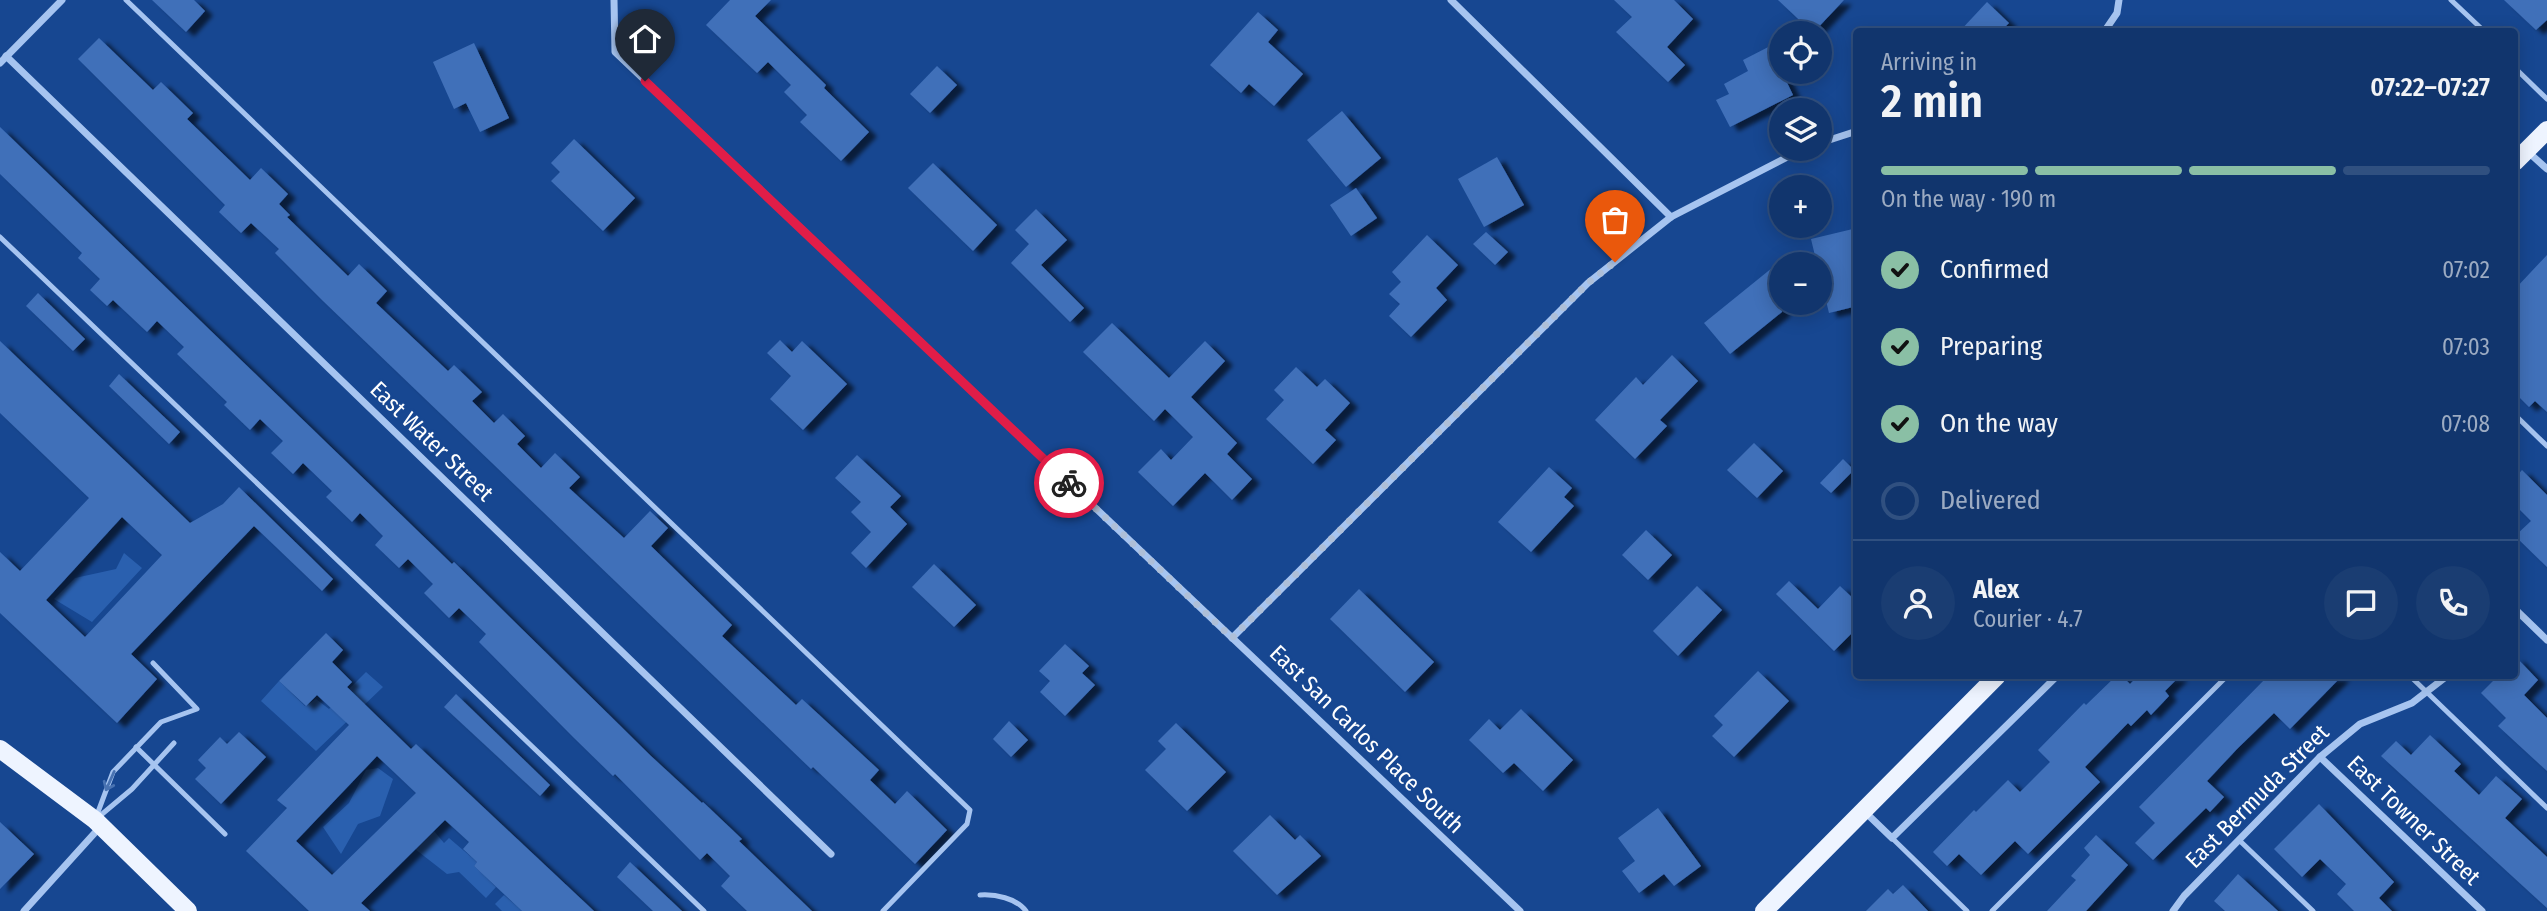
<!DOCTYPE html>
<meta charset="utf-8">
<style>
body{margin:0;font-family:"Fira Sans Condensed",sans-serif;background:#1a3d72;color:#f1f3f6;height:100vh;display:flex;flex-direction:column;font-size:26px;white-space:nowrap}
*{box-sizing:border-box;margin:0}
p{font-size:23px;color:#9cabc2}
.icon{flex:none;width:38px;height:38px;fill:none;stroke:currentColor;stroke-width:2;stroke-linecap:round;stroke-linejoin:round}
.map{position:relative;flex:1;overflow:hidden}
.sheet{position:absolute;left:1853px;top:28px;width:665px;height:651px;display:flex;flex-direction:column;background:#11356d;border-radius:7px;box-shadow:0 4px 18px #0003,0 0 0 2px #305080}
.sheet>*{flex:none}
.controls{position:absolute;left:1769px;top:21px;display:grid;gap:14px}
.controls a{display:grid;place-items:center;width:63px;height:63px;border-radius:50%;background:#11356d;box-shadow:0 4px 18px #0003,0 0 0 2px #305080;font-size:35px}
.pin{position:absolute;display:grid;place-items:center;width:60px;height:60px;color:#fff;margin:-72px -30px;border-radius:50% 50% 50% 0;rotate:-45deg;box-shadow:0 0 7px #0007}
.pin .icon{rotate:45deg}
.courier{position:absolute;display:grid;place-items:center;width:70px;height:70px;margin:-35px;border:5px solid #e11d48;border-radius:50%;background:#fff;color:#222;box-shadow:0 2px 9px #0007}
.summary em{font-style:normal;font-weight:600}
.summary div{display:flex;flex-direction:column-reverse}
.summary{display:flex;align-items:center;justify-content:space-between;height:119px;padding:0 28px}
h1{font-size:46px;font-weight:600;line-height:52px}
.bar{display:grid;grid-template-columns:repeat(4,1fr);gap:10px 7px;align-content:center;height:84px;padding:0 28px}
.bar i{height:9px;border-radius:5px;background:#305080}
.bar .current{background:#8abfa5}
.bar p{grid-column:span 4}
.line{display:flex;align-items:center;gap:18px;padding:0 28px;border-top:2px solid #305080}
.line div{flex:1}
.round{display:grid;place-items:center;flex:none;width:74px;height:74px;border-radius:37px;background:#1a3d72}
ol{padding:0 28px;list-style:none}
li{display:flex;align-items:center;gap:21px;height:77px}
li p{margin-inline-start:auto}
li .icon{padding:7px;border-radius:50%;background:#8abfa5;color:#111;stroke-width:4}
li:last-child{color:#9cabc2}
li i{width:38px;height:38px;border:4px solid #305080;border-radius:50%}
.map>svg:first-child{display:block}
.green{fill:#2a60af}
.building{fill:#4070b9;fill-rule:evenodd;filter:url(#shadow)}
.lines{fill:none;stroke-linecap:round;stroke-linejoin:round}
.lane{stroke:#a6c4f0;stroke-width:5}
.street{stroke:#a6c4f0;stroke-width:7}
.primary{stroke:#eef4ff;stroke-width:18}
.oneway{stroke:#4973b2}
.done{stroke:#aebfd8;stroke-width:7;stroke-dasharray:0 12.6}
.route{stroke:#e11d48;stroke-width:9}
.labels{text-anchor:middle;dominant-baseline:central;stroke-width:5;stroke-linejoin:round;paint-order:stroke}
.street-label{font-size:23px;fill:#fff;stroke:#174791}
</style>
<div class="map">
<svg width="2547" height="911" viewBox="0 0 2547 911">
<defs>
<filter id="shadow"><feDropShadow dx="8" dy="4.5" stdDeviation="2" flood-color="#0009"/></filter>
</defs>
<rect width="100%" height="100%" fill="#174791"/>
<g class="green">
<path d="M124 553 142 568 92 622 54 599 75 578 116 569Z"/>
<path d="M366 672 383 687 316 751 261 701 279 681 305 706 316 699 329 709Z"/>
<path d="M378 768 393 779 380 816 358 824 341 854 323 827 349 803 366 770Z"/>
<path d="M434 831 444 843 449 838 477 862 474 866 496 887 486 898 459 872 447 874 415 849Z"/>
<path d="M504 895 522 911H502L495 904Z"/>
</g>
<g class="building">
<path d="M152 0H194L205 11 186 32Z"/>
<path d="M730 0H771L755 16 826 85 824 88 869 132 841 161 800 122 807 115 784 92 791 85 768 62 757 73 706 25Z"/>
<path d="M1614 0H1674L1693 19 1667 47 1685 65 1668 82 1616 32 1632 17Z"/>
<path d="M1778 0H1844L1813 33Z"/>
<path d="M2504 0H2547V20L2536 30Z"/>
<path d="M1987 2 2009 23 2000 32H1959Z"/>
<path d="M1258 12 1278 30 1268 42 1303 74 1274 106 1249 84 1241 93 1210 65Z"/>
<path d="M99 38 153 90 161 82 193 113 187 119 250 180 261 168 288 194 279 204 290 215 287 217 348 276 359 264 387 291 376 303 448 371 454 365 482 392 472 401 494 423 503 414 525 436 517 444 541 468 555 453 580 477 569 488 624 538 650 511 668 528 651 546 732 625 722 636 796 705 802 699 879 770 870 780 895 804 907 791 947 830 915 864 813 767 811 769 323 301 275 253 279 249 251 223 241 233 219 212 225 205 78 59Z"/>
<path d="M1782 40V72L1793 95 1730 127 1716 100 1729 94 1724 84 1748 71 1743 60Z"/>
<path d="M474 43 509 118 480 132 466 103 454 109 433 62Z"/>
<path d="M937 66 957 85 930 113 910 94Z"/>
<path d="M1342 111 1381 158 1346 187 1307 140Z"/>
<path d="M0 127 452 564 454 562 651 756 702 803 703 802 742 839 739 841 812 911H747L721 886 730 876 707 853 700 860 615 774 613 776 573 737 479 642 486 634 459 608 449 618 424 593 433 584 408 559 399 568 375 545 383 536 360 513 352 522 326 497 332 491 303 463 293 474 271 453 283 441 260 419 250 430 224 405 227 402 177 354 184 347 157 321 147 332 113 300 107 306 90 290 100 279 78 258 82 253 0 174Z"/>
<path d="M574 139 635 198 603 231 551 181 560 172 551 163Z"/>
<path d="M1497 157 1524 205 1484 227 1458 179Z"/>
<path d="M933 163 997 225 973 251 908 188Z"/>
<path d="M1356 188 1377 218 1351 236 1330 205Z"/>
<path d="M1036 209 1067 240 1041 265 1084 308 1070 322 1011 263 1029 244 1015 230Z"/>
<path d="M1857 228V306L1829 313 1820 276V264H1817L1811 239Z"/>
<path d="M1486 232 1508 252 1495 265 1473 244Z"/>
<path d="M1427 235 1458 265 1436 288 1447 300 1411 337 1389 316 1400 304 1389 294 1401 282 1392 272Z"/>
<path d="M2547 255V412L2535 401 2529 407 2515 393V289Z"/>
<path d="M1782 260V312L1730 354 1704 323Z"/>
<path d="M38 293 85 339 73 351 26 306Z"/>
<path d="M1112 323 1169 378 1205 341 1225 361 1191 397 1237 443 1227 454 1252 479 1232 500 1205 473 1173 506 1138 472 1161 449 1171 460 1193 437 1165 409 1154 421 1083 352Z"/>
<path d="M780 340 792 352 802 341 847 384 803 430 770 399 791 376 767 353Z"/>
<path d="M0 341 190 523 223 504 239 487 333 579 322 591 254 526 131 654 157 679 117 723 0 613V552L20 571 89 498 0 413ZM122 517 162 555 85 637 46 600Z"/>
<path d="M1672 355 1698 381 1660 420 1667 426 1635 459 1595 420 1636 377 1643 385Z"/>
<path d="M1296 367 1317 387 1325 379 1350 403 1325 430 1336 440 1313 464 1266 419 1284 400 1274 390Z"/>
<path d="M119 374 180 432 169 444 109 386Z"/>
<path d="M1754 443 1783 471 1757 498 1727 470Z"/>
<path d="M857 455 901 496 890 507 907 524 866 568 851 553 871 532 851 512 861 502 835 478Z"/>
<path d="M1843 459 1854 470 1831 493 1820 483Z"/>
<path d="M1549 467 1572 488 1564 497 1574 506 1531 552 1498 522Z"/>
<path d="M2522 470 2547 495V567L2515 536 2531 521 2515 505V478Z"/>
<path d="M1646 530 1672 555 1648 580 1622 555Z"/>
<path d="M934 564 976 605 954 627 912 587Z"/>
<path d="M1789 581 1818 609 1840 586 1857 602V628L1834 651 1776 594Z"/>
<path d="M1697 586 1722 610 1678 656 1653 631Z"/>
<path d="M1359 589 1434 662 1405 692 1330 619Z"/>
<path d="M326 633 343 650 332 662 352 682 347 687 411 749 416 744 594 911H522L474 866 477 862 463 849 469 842 445 820 361 903 370 911H309L246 851 287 808 277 800 349 725 317 695 306 706 279 681ZM377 756 416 793 332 875 296 841Z"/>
<path d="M1065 644 1089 666 1082 673 1095 685 1065 716 1040 692 1050 681 1039 671Z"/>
<path d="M2515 656 2538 680 2524 695 2547 718V771L2498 726 2506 718 2481 693 2498 676H2515Z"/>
<path d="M1758 671 1789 701 1734 757 1712 736 1723 725 1714 716Z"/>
<path d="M2116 676H2122L2130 684 2138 676H2180L2165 691 2169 696 2151 715 2147 710 2131 726 2128 723 2085 767 2100 782 2028 854 2015 841 1981 875 1959 854 1947 866 1933 852 1974 810 1976 812 2008 780 2020 792 2050 762 2038 750 2084 703 2086 705Z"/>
<path d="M2268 676H2342L2290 729 2274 713 2237 749 2207 781 2224 797 2210 812 2206 808 2153 860 2135 843 2155 823 2139 807Z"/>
<path d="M456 694 550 785 540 796 444 707Z"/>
<path d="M1521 709 1573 760 1543 791 1514 763 1503 773 1469 740 1489 719 1500 730Z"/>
<path d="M1009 721 1028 740 1011 757 993 739Z"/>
<path d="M1176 723 1226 772 1187 811 1145 770 1166 749 1158 741Z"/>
<path d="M239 732 266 757 221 804 195 779 206 768 198 760 220 737 227 744Z"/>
<path d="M2430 735 2461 764 2454 771 2479 795 2496 776 2522 799 2505 818 2547 857V908L2381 756 2396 741 2411 755Z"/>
<path d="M2319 804 2394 882 2379 898 2392 911H2354L2337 894 2346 884 2320 859 2302 877 2274 849Z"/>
<path d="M1658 808 1701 866 1674 886 1664 874 1639 893 1622 871 1635 861 1618 838Z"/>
<path d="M1270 815 1295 840 1300 835 1321 856 1277 895 1233 851Z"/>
<path d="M0 822 34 854 0 889Z"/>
<path d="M2096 835 2128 865 2086 911H2047L2076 880 2071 876 2090 855 2084 848Z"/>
<path d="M630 862 682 911H653L617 877Z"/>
<path d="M2238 874 2278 911H2225L2214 901Z"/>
<path d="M1903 885 1928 911H1866L1888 889 1893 894Z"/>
</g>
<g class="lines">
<g class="lane">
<path d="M126 0 970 810 967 824 883 911"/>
<path d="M2451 0 2485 32"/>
<path d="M2515 68 2547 99"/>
<path d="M0 237 704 911"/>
<path d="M2515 415 2547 446"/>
<path d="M153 663 197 709 161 722 113 772 95 820 132 789 174 743"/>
<path d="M2410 676 2547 808"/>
<path d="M136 747 225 834"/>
<path d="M1892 838 1967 911"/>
<path d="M2239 840 2313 911"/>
<path d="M980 895C995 894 1016 898 1026 911"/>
<path d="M1992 911 2227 676"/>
</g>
<g class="street">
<path d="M614 0 615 52 1520 911"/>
<path d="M1451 0 1671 217"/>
<path d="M2104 32 2117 13 2119 0"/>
<path d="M6 56 831 854"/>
<path d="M0 63 62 0"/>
<path d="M1820 143 1857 131"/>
<path d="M2527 151 2547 169"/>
<path d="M2515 609 2547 640"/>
<path d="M1232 638 1588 283 1671 217 1803 149"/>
<path d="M2320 757 2482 911"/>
<path d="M1864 811 1892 838 2057 676"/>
<path d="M24 911 101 826"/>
<path d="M2173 911 2184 896 2320 757 2360 724 2412 703 2447 676"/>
</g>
<g class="primary">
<path d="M2515 162 2547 130"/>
<path d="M0 749 95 820 188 911"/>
<path d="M1764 911 1997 676"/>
</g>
</g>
<defs><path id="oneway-shaft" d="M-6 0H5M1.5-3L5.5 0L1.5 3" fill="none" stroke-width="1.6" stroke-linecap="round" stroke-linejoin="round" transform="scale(1.75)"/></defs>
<use class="oneway" href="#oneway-shaft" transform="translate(110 781) rotate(114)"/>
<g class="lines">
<path class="done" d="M1069 483 1232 638 1588 283 1615 262"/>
<path class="route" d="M645 81 1069 483"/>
</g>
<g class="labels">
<g class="street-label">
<text transform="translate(432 441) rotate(44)">East Water Street</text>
<text transform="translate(1367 739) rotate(44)">East San Carlos Place South</text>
<text transform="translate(2257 796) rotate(-45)">East Bermuda Street</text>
<text transform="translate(2414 820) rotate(44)">East Towner Street</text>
</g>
</g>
</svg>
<div class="controls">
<a><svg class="icon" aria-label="locate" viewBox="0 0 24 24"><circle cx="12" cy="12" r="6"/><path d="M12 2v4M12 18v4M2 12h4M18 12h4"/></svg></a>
<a><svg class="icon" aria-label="layers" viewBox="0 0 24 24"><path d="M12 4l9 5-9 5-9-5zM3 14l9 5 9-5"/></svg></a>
<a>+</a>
<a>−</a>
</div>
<div class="pin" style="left:1615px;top:262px;background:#ea580c"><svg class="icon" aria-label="bag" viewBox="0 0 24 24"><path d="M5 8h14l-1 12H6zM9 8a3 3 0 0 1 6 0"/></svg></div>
<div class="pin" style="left:645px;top:81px;background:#1f2937"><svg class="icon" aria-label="home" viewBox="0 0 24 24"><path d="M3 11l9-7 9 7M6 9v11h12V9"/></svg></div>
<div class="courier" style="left:1069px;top:483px"><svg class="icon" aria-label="bike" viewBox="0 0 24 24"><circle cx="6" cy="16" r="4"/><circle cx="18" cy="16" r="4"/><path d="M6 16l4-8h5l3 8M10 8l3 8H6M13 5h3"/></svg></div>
<section class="sheet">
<div class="summary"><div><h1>2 min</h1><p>Arriving in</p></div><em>07:22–07:27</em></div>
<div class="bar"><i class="current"></i><i class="current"></i><i class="current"></i><i></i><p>On the way · 190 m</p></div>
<ol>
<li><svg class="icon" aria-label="check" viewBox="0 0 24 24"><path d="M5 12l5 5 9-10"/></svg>Confirmed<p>07:02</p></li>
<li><svg class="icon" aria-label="check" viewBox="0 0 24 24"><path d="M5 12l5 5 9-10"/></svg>Preparing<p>07:03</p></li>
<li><svg class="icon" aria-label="check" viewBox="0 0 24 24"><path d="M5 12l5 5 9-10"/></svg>On the way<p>07:08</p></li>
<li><i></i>Delivered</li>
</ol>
<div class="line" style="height:126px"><a class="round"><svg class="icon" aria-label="person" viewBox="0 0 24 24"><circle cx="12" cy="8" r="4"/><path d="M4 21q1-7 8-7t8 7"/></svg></a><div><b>Alex</b><p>Courier · 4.7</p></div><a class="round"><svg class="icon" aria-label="chat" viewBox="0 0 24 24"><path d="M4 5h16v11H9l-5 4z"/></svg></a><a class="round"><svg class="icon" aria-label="phone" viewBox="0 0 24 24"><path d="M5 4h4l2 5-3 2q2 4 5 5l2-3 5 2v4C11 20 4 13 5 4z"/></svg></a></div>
</section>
</div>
